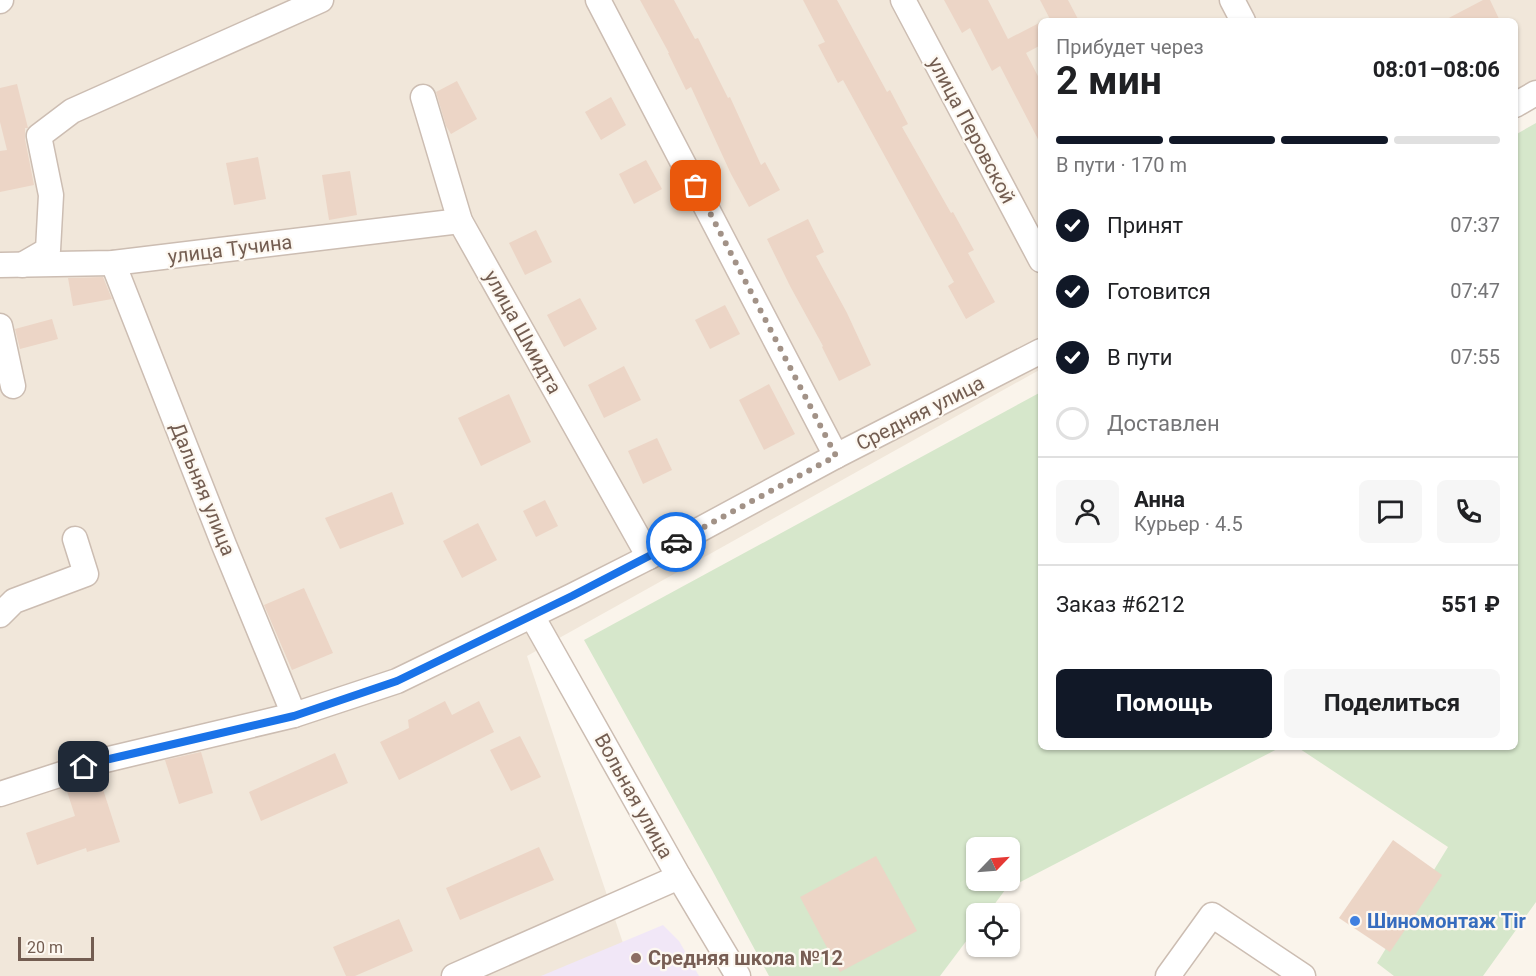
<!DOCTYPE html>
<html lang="ru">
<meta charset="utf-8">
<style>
body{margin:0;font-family:Roboto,sans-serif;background:#f6f6f6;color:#202124;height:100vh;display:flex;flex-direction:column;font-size:22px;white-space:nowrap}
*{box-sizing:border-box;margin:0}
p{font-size:20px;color:#757577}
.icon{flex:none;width:33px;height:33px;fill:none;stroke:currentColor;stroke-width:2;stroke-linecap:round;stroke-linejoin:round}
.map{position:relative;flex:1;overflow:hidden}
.sheet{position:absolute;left:1038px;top:18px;width:480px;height:732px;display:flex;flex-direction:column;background:#fff;border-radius:9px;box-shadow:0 2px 4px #0004}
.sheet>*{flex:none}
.needle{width:39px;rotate:65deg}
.controls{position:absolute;left:966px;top:837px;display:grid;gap:12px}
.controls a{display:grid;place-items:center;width:54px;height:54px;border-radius:9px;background:#fff;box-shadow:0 2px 4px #0004;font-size:30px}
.scale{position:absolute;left:18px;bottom:15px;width:76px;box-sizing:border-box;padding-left:6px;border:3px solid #735d51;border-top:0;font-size:16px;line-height:21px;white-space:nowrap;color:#735d51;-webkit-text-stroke:4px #fdf8f1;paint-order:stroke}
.pin{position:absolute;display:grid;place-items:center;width:51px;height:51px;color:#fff;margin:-26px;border-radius:12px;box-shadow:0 3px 9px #0006}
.courier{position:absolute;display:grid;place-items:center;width:60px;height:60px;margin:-30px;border:4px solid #1a73e8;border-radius:50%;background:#fff;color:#222;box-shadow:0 2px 8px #0007}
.overview em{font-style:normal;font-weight:700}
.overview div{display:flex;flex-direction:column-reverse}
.overview{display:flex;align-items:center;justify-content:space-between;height:102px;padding:0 18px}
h1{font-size:39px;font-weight:700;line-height:45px}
.bar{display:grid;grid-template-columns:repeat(4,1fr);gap:9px 6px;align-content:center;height:72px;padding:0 18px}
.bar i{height:8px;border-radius:4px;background:#e0e0e0}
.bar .active{background:#111827}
.bar p{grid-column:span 4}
.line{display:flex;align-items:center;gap:15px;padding:0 18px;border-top:2px solid #e0e0e0}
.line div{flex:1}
.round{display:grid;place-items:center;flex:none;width:63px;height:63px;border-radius:9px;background:#f6f6f6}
ol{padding:0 18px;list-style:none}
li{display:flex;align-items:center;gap:18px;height:66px}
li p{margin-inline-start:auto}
li .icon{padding:6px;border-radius:50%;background:#111827;color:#fff;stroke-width:4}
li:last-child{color:#757577}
li i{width:33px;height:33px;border:3px solid #e0e0e0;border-radius:50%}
.primary-button{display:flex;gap:12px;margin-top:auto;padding:12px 18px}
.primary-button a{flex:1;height:69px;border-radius:9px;background:#111827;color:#fff;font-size:24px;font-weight:700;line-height:69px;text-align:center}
.primary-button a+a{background:#f6f6f6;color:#202124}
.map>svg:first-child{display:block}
.residential{fill:#f1e7da}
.education{fill:#f1e7f7}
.green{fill:#d6e7cb;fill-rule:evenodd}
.building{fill:#ecd5c6}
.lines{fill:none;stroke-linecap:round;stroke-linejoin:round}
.minor-casing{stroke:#ccbdb2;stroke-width:27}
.minor{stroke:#fff;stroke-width:24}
.done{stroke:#a29287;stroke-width:6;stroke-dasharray:0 10.8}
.route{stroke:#1a73e8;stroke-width:8}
.shop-dot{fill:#3f7fe0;stroke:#fdf8f1;stroke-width:2}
.education-dot{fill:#8d6e63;stroke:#fdf8f1;stroke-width:2}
.labels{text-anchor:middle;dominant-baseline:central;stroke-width:4.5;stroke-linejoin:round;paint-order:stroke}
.street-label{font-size:20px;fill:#735d51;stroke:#fdf8f1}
.shop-label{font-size:20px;font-weight:bold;fill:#366cbe;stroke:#fdf8f1;text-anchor:start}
.education-label{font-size:20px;font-weight:bold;fill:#785e54;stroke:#fdf8f1;text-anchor:start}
</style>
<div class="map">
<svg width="1536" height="976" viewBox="0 0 1536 976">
<rect width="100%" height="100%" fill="#faf4eb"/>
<path class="residential" d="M0 0H1536V93L1515 105V21H1041V369L527 656 634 976H0Z"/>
<path class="education" d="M663 925 679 941 699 976H541Z"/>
<g class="green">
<path d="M1536 123V902L1483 976H1394L1377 963 1448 847 1297 747H1515V135Z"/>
<path d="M1041 392V747H1281L1005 890 988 913 976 914V928L940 976H769L712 870 584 640ZM976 848H1010V880H976Z"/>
</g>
<g class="building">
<path d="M640 0H674L695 39 698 38 728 98 730 97 761 165 765 162 780 190 749 207 731 174 691 87 686 90 668 53H669Z"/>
<path d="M803 0H837L887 92 890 90 908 124 902 127 951 213 953 212 974 250 968 253 995 302 966 319 948 286 954 282 843 80 838 83 818 45 825 42Z"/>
<path d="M944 0H988L1008 39 1041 22V45L1026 53 1041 82V145L1000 66 992 71 970 28 962 33Z"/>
<path d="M1040 0H1068L1079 21H1051Z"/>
<path d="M1483 0H1490L1500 21H1443Z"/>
<path d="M457 81 477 119 451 134 446 126 436 92Z"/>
<path d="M17 84 28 128H25V139L34 185 0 192V151L7 150 0 122V88Z"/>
<path d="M611 97 626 125 601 140 585 112Z"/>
<path d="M258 157 266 199 234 205 226 163Z"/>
<path d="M646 160 662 189 634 204 619 174Z"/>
<path d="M350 171 357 215 329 220 322 175Z"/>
<path d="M808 219 824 252 816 256 847 313 871 365 839 381 822 347 823 346 790 286 767 239Z"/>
<path d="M536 230 552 262 525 275 509 243Z"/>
<path d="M103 277 112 299 73 306 68 278Z"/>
<path d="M580 298 597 329 564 347 547 315Z"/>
<path d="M725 305 740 334 710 349 695 320Z"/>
<path d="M52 319 58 339 20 349 15 329Z"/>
<path d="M624 366 641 400 604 418 588 385Z"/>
<path d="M769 384 795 434 764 450 739 400Z"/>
<path d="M509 394 531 442 481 466 458 418Z"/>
<path d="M657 438 672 470 643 484 628 451Z"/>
<path d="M392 492 404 524 340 549 325 518Z"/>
<path d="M545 500 558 526 536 537 523 511Z"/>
<path d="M478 523 497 560 462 578 443 541Z"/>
<path d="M304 588 333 653 292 670 264 605Z"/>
<path d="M445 701 452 715 479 701 494 732 399 780 380 742 409 728 408 720Z"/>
<path d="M520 736 541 777 511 791 490 750Z"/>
<path d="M201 752 213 793 179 804 165 760Z"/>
<path d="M335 753 348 783 261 821 249 792Z"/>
<path d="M99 777 120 842 87 852 86 848 37 865 26 833 75 816 66 788Z"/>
<path d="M1393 840 1442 875 1390 952 1339 918Z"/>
<path d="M539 847 554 880 460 920 446 888Z"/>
<path d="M876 856 917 931 840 972 800 897Z"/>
<path d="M399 919 413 951 355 976H346L333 947Z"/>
</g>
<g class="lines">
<defs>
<g id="minor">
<path d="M598 0 836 456"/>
<path d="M903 0 1041 260"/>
<path d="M1232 0 1243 21"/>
<path d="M0 1 1 0"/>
<path d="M423 97 460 221 649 557"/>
<path d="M1515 105 1536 93"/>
<path d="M113 263 224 545 294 715"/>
<path d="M0 265 113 263 460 221"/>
<path d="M22 265 48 250 51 195 39 136 72 111 321 0"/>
<path d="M0 326 13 386"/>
<path d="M0 615 14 601 86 574 75 539"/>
<path d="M532 616 679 877 738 976"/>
<path d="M0 794 105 760 294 715 397 681 572 596 649 557 836 456 1041 351"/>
<path d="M454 976 679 877"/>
<path d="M1168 976 1212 915 1303 976"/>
</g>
</defs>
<use href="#minor" class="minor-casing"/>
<use href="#minor" class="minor"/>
</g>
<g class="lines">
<path class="done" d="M676 542 836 456 696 186"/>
<path class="route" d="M84 767 105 760 294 716 397 681 572 596 676 542"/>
</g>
<circle class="shop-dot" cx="1355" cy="921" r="6"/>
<circle class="education-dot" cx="636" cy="958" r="6"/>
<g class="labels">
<g class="street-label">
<text transform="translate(972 130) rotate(62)">улица Перовской</text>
<text transform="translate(230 249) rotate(-7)">улица Тучина</text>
<text transform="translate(523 332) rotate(61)">улица Шмидта</text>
<text transform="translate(920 413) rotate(-27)">Средняя улица</text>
<text transform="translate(203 489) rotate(68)">Дальняя улица</text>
<text transform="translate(634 796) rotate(61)">Вольная улица</text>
</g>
<g class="shop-label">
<text x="1367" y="921">Шиномонтаж Tir</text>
</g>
<g class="education-label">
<text x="648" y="958">Средняя школа №12</text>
</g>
</g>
</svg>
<div class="controls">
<a><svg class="needle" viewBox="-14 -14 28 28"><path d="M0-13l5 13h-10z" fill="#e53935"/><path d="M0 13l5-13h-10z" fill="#757577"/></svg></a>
<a><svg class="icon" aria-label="locate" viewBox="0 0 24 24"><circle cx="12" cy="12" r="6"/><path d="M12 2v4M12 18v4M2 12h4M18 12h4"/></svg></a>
</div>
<div class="scale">20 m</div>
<div class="pin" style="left:696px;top:186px;background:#ea580c"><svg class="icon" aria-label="bag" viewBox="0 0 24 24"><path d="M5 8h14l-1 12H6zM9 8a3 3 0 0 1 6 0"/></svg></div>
<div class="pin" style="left:84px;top:767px;background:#1f2937"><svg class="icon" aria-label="home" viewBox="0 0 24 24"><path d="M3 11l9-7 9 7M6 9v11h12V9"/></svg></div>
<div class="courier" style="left:676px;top:542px"><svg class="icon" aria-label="car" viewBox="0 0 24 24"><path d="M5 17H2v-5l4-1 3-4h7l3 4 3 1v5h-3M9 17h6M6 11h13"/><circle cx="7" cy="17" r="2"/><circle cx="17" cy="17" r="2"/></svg></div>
<section class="sheet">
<div class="overview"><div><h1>2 мин</h1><p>Прибудет через</p></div><em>08:01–08:06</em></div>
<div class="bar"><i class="active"></i><i class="active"></i><i class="active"></i><i></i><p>В пути · 170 m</p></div>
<ol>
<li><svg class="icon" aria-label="check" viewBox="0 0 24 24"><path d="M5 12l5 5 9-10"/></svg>Принят<p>07:37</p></li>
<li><svg class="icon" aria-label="check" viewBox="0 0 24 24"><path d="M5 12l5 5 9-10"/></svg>Готовится<p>07:47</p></li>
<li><svg class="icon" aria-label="check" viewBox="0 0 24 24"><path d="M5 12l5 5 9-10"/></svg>В пути<p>07:55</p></li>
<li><i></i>Доставлен</li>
</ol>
<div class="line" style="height:108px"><a class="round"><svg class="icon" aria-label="person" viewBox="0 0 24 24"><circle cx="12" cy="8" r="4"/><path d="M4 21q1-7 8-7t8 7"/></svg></a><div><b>Анна</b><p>Курьер · 4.5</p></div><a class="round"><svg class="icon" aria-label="chat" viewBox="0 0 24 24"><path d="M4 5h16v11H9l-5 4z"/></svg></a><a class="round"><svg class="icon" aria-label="phone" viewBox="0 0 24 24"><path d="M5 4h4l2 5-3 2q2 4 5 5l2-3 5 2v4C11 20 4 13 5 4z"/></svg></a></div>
<div class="line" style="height:78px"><div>Заказ #6212</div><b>551 ₽</b></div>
<div class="primary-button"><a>Помощь</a><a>Поделиться</a></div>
</section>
</div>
